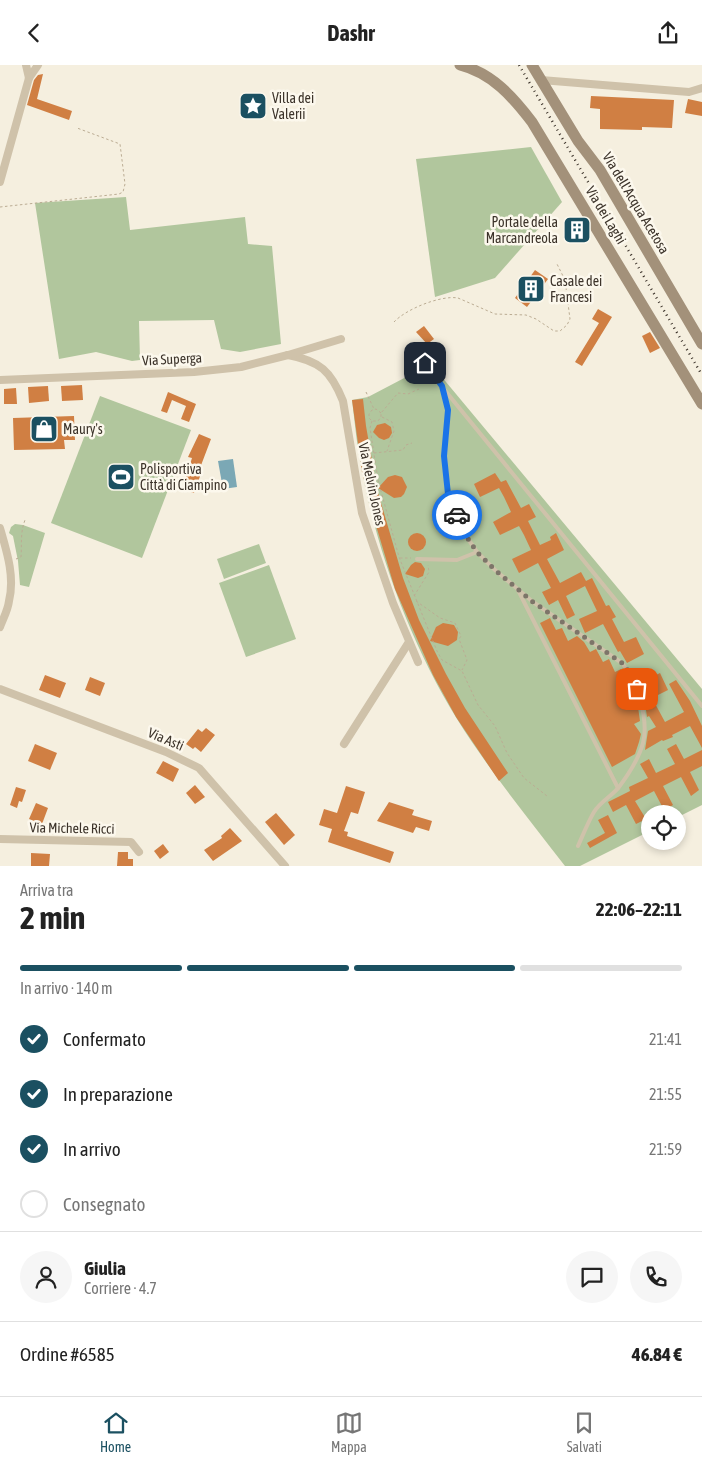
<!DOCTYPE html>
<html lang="it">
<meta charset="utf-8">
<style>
body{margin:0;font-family:"Asap Condensed",sans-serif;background:#f6f6f6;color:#222;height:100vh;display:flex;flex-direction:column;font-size:19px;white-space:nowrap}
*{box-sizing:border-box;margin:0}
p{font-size:16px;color:#767676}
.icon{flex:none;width:28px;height:28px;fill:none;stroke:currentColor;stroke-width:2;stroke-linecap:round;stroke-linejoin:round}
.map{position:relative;height:801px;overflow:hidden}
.details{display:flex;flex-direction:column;background:#fff;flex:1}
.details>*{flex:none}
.tools{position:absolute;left:641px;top:740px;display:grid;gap:10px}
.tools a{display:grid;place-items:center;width:45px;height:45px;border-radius:50%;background:#fff;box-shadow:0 2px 8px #0003;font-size:25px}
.pin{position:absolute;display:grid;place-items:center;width:42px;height:42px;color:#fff;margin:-21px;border-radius:10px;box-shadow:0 2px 8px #0006}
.courier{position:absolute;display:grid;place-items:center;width:50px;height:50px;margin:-25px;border:4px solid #1a73e8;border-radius:50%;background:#fff;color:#222;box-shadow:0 1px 6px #0007}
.head em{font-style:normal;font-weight:700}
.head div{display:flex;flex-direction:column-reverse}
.head{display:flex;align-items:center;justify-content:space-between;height:85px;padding:0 20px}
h1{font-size:32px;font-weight:700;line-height:38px}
.bar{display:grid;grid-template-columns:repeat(4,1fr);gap:8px 5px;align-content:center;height:60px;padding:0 20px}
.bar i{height:6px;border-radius:4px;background:#e0e0e0}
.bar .on{background:#1b5061}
.bar p{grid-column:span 4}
.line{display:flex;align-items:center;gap:12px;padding:0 20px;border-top:1px solid #e0e0e0}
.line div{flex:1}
.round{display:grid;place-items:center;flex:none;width:52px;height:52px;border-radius:26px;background:#f6f6f6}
ol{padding:0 20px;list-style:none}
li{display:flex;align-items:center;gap:15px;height:55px}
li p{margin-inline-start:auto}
li .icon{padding:5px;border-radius:50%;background:#1b5061;color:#fff;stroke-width:4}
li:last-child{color:#767676}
li i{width:28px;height:28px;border:2px solid #e0e0e0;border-radius:50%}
header{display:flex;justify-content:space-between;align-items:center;height:65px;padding:0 20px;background:#fff;font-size:22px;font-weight:700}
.tab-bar{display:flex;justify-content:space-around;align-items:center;height:70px;border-top:1px solid #e0e0e0;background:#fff;font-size:14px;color:#767676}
.tab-bar a{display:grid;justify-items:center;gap:2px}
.tab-bar .on{color:#1b5061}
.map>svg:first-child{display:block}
.green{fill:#b1c69d}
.water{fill:#7ba8b5}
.building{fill:#d07f43}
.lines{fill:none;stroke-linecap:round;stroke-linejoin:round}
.path{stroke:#bbac93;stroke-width:1;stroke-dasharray:2.5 2.5;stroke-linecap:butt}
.lane{stroke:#cfc2aa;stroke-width:4}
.street{stroke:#cfc2aa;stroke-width:8}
.secondary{stroke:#a3917a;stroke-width:11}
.rail{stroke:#3c332a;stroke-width:2.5;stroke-dasharray:1 4;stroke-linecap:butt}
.done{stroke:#7d7569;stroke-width:5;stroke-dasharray:0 9}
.route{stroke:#1a73e8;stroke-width:6}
.labels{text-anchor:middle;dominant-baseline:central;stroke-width:5;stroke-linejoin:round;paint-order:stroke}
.poi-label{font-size:14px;fill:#3c332a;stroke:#fcf8ed;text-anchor:start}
.street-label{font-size:14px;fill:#3c332a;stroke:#fcf8ed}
</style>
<header><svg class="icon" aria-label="back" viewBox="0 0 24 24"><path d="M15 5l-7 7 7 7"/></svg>Dashr<svg class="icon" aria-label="share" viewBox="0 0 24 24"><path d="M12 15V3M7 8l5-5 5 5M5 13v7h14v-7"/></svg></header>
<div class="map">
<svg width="702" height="801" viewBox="0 0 702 801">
<rect width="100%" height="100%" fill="#f5efdf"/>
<g class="green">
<path d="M531 82 562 137 495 213 435 232 416 94Z"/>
<path d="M126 132 130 165 245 152 248 179 272 181 281 279 240 287 221 284 214 255 139 256 140 295 132 296 96 287 59 294 35 138Z"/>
<path d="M431 299 702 624V740L678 752V749H650V766L580 801H565C528 753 489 705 457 654 411 579 379 492 362 407 357 383 355 359 352 335L368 332Z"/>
<path d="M100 331 191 365 142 493 51 458Z"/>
<path d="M15 459 23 460 45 468 29 522 20 520 18 496 13 471 9 468 11 462Z"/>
<path d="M259 479 266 498 224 514 217 494Z"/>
<path d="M269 500 296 574 246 592 219 518Z"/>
</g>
<path class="water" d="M233 394 237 422 223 424 218 396Z"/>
<g class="building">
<path d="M43 9 37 34 72 46 69 55 27 40 34 15 38 10Z"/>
<path d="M591 31 674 35 672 63 642 62V65L600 64V44L590 43Z"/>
<path d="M688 34 702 37V51L685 48Z"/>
<path d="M535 205 548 214 527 242 515 233Z"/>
<path d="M598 244 612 252 582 301 575 297 599 258 592 254Z"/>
<path d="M424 261 434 274 427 279 416 267Z"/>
<path d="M650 267 660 283 650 288 642 271Z"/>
<path d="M82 320 83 335 62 336 61 321Z"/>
<path d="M48 321 49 336 29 338 28 322Z"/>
<path d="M16 323 17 339H4V324Z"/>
<path d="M168 327 196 339 189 357 181 354 186 341 172 335 167 348 161 346Z"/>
<path d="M363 334 366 361 377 424 403 513 419 555 446 609 465 643 508 708 499 716 456 652 433 610 395 524 372 447 362 407 352 335Z"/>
<path d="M74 351 75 375H64L65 384 14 385 13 353Z"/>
<path d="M385 358 391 362 392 368 389 373 384 375 379 373 373 367 377 360Z"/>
<path d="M199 369 211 374 200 403H203L194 428 182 424 192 393 188 392Z"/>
<path d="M495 408 501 417 506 415 521 443 529 439 536 452 528 456 540 480 551 475 550 472 556 468 564 485 547 494 560 518 581 507 586 516 592 513 606 541 609 540 616 552 612 554 624 577 636 572 644 589 627 598 620 586 618 587 603 559 585 568 579 554 597 546 585 521 566 531 575 550 567 554 558 535 549 540 542 527 551 523 538 498 519 508 512 494 531 485 524 470 519 461 500 470 493 457 511 447 504 432 499 423 480 432 474 419Z"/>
<path d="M395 410 402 412 407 422 404 429 401 432 394 433 378 423 388 412Z"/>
<circle cx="417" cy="477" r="9"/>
<path d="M415 497 421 498 425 504 423 511 418 513 405 509 411 500Z"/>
<path d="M550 553 556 565 562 563 568 576 577 571 584 577 590 587 596 584 603 597 609 594 615 607 621 604 628 615 621 618 634 644 638 642 640 656 634 659 641 669 639 677 635 689 612 702 540 558Z"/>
<path d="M443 558 454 560 458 567 457 575 448 581 430 576 436 562Z"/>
<path d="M660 608 668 625 652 633 665 657 684 647 669 619 676 615 690 636 702 661V683L690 661 672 670 673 672 663 676 662 675 645 685 648 666 656 662 649 651 647 652 645 638 647 637 638 619Z"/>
<path d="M45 610 66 618 60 633 39 625Z"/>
<path d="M90 612 105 618 100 631 85 625Z"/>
<path d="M206 663 215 670 201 687 195 682 193 684 186 679 198 664 202 667Z"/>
<path d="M35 679 57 688 50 705 28 696Z"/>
<path d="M676 679 684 694 702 685V701L690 707 699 725 691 731 681 712 663 721 673 740 664 745 654 726 635 736 646 754 636 759 626 740 613 747 608 737 630 726 629 722 648 713 640 699 649 694 656 708 675 699 667 684Z"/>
<path d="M163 696 179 704 173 717 156 708Z"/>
<path d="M195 720 205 732 195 739 186 728Z"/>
<path d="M346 721 365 727 358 749 351 747 344 766 348 767 347 771 394 787 390 798 328 777 332 764 319 760 324 744 337 748Z"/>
<path d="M16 722 26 725 22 737 19 736 17 743 10 740Z"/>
<path d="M389 737 414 745 412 750 432 756 429 766 416 762 413 768 377 756Z"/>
<path d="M36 738 48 743 42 759 29 754Z"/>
<path d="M276 748 295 770 284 780 265 757Z"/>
<path d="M608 750 617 768 590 783 587 778 605 768 598 755Z"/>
<path d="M230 763 242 776 213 796 204 785 222 773 221 771Z"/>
<path d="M163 779 169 787 160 794 154 786Z"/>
<path d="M118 787H128V794H133V801H117Z"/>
<path d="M31 788 50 789 49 801H31Z"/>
</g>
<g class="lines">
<g class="path">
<path d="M0 142 119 129 123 127 125 119 120 79 77 63"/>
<path d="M394 257C406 244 441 230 458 233L495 249 526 250 536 254 554 266H560L567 260 570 254 565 215 557 199"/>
<path d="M366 327 374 344"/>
<path d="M381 348 376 344 372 345 369 349V353L372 356H378L381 352V348L398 328 408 329 419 324"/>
<path d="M382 352 392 357 394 366 387 386"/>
<path d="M372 356 370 363 378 415 399 492 437 586 442 595 462 606 478 640 495 661 507 688 524 713 547 731"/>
<path d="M374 388 403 385 406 380 412 378"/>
<path d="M400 493H411"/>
<path d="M16 494 21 492C22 479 20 468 25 455"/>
<path d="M414 531 429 507 428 500"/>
<path d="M416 536 440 553 455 558 461 571 459 574 467 595 462 605"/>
</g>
<g class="lane">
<path d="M425 298 442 321 448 345 445 391 448 429 464 468 477 487 495 505 533 537 622 598C637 615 649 655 643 678 639 693 628 710 619 722 612 731 600 737 594 747 588 757 583 770 578 781"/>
<path d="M443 323 702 641"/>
<path d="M417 494 457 495 477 487"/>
<path d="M518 525 618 723"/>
</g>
<g class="street">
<path d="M29 13 38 0"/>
<path d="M541 15 689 27 702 23"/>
<path d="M0 117 29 13 26 0"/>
<path d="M288 290C320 296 331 306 343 336L362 448 393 538 418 597"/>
<path d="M0 315 194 307 241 302 288 290 341 274"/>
<path d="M0 463C7 487 15 512 9 536 8 545 3 554 0 562"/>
<path d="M0 624 166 687 199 703 285 801"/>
<path d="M344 679 409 577"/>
<path d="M0 774 131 777 139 787"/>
</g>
<g class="secondary">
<path d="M460 0C492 8 513 32 532 57L702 339"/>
<path d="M532 0 578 76 600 105 702 279"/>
</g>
<path class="rail" d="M519 0 702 310"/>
</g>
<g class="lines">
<path class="done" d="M457 450 464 468 477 487 495 505 533 537 622 598 627 604 637 624"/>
<path class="route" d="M425 298 442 321 448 345 444 391 448 429 457 450"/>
</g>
<defs>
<symbol id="sight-square" viewBox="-11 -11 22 22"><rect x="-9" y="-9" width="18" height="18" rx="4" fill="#1b5061" stroke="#fcf8ed"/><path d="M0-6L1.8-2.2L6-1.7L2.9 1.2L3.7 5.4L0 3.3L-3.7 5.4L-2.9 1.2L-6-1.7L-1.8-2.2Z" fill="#fff"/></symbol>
<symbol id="building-square" viewBox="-11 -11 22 22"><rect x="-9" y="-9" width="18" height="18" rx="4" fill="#1b5061" stroke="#fcf8ed"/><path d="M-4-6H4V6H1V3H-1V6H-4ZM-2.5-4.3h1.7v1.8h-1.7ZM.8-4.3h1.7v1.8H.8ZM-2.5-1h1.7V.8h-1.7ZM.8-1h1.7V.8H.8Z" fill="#fff"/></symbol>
<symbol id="shop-square" viewBox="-11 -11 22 22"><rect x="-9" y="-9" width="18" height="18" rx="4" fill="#1b5061" stroke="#fcf8ed"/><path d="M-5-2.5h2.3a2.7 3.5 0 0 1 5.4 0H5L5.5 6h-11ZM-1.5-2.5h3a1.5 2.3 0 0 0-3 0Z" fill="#fff"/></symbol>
<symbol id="stadium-square" viewBox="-11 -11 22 22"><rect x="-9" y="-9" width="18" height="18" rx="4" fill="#1b5061" stroke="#fcf8ed"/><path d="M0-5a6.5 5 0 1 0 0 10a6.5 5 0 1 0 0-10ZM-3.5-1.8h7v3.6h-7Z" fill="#fff"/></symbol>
</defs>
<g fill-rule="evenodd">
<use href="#sight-square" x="237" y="25" width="32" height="32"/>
<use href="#building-square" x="561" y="149" width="32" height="32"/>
<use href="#building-square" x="515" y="208" width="32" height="32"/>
<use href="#shop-square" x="28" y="348" width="32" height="32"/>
<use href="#stadium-square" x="105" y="396" width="32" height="32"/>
</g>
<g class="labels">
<g class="poi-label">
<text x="272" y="33">Villa dei<tspan x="272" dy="16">Valerii</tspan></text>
<text x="558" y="157" text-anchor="end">Portale della<tspan x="558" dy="16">Marcandreola</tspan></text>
<text x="550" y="216">Casale dei<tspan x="550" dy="16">Francesi</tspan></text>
<text x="63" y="364">Maury's</text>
<text x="140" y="404">Polisportiva<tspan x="140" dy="16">Città di Ciampino</tspan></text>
</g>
<g class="street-label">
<text transform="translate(636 138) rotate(59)">Via dell'Acqua Acetosa</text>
<text transform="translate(606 150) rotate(59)">Via dei Laghi</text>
<text transform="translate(172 294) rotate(-3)">Via Superga</text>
<text transform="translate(372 419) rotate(78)">Via Melvin Jones</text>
<text transform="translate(166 674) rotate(23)">Via Asti</text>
<text transform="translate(72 763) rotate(1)">Via Michele Ricci</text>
</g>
</g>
</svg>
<div class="tools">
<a><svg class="icon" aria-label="locate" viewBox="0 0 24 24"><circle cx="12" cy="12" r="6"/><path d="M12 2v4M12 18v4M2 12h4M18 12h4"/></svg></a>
</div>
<div class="pin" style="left:637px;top:624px;background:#ea580c"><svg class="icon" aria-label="bag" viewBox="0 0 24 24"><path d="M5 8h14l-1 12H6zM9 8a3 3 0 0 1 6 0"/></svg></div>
<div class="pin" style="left:425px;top:298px;background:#1f2937"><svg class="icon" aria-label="home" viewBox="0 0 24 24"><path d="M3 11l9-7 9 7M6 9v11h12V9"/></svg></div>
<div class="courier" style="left:457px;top:450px"><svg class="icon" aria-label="car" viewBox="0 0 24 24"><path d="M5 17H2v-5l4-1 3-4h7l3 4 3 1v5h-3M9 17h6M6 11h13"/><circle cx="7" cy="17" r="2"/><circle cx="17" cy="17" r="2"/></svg></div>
</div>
<section class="details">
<div class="head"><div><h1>2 min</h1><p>Arriva tra</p></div><em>22:06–22:11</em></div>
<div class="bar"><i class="on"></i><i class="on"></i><i class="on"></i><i></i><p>In arrivo · 140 m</p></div>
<ol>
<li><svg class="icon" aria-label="check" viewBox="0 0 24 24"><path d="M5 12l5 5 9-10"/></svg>Confermato<p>21:41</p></li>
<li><svg class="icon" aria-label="check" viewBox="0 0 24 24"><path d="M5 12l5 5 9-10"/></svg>In preparazione<p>21:55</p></li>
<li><svg class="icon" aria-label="check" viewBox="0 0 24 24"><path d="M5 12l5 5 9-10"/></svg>In arrivo<p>21:59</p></li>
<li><i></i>Consegnato</li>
</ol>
<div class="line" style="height:90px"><a class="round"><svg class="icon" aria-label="person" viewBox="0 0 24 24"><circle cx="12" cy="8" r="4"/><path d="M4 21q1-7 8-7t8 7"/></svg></a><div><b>Giulia</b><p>Corriere · 4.7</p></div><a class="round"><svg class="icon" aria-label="chat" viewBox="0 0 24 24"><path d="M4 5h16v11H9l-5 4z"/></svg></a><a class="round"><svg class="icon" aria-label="phone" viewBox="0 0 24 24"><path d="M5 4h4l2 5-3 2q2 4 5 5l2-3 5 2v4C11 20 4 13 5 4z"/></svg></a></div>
<div class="line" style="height:65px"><div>Ordine #6585</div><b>46.84 €</b></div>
</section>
<nav class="tab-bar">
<a class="on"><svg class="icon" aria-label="home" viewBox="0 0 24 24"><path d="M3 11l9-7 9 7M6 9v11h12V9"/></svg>Home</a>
<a><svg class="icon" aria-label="map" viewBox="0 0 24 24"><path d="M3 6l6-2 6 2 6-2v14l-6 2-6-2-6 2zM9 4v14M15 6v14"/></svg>Mappa</a>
<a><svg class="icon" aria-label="saved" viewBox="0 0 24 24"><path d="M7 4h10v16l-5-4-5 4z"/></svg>Salvati</a>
</nav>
